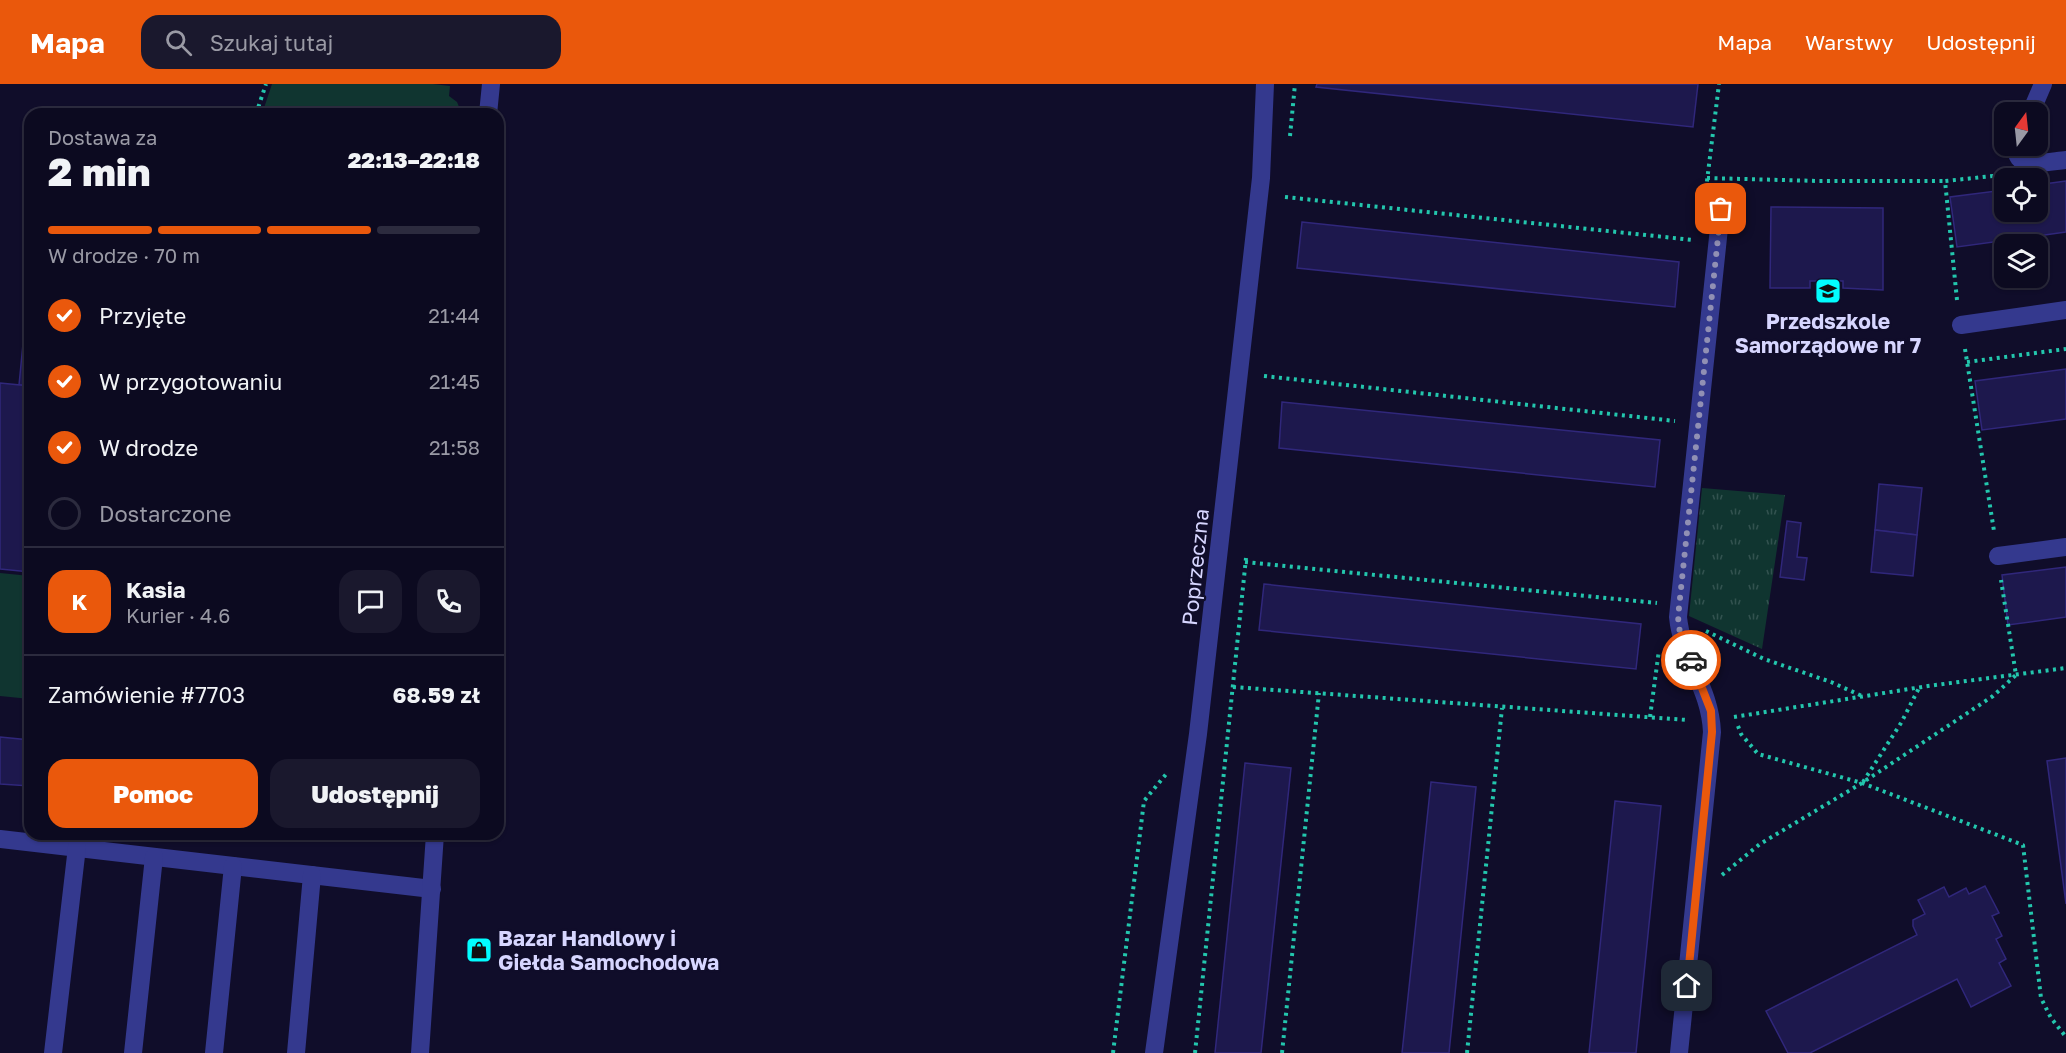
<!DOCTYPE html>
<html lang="pl">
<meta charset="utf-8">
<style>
body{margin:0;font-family:"Golos Text",sans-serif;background:#1a182d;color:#f1f3f6;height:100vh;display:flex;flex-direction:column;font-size:22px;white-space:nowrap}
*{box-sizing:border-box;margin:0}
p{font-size:20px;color:#9a9aa5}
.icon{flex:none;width:33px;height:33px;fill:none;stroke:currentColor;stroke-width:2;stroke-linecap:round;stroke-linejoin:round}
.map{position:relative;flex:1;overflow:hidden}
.details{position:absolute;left:24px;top:24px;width:480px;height:732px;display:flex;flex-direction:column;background:#0c0a20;border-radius:18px;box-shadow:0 2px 4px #0004,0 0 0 2px #2c2b3e}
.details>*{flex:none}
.needle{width:39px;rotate:15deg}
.fabs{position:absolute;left:1994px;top:18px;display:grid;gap:12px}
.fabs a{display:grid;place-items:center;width:54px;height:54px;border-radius:12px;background:#0c0a20;box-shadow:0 2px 4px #0004,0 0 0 2px #2c2b3e;font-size:30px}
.pin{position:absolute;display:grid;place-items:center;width:51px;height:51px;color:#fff;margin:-26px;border-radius:12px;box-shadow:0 3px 9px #0006}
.courier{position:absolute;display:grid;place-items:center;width:60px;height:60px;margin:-30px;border:4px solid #ea580c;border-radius:50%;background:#fff;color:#222;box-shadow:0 2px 8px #0007}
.head em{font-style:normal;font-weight:800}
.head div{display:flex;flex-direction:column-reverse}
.head{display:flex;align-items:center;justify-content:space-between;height:102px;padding:0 24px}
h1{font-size:39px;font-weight:800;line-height:45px}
.bar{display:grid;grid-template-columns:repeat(4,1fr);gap:9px 6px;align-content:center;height:72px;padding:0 24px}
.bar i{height:8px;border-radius:4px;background:#2c2b3e}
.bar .on{background:#ea580c}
.bar p{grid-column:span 4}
.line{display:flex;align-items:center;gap:15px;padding:0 24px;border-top:2px solid #2c2b3e}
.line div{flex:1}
.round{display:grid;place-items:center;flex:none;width:63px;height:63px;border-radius:18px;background:#1a182d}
ol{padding:0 24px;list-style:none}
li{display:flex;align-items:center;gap:18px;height:66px}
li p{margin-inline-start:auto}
li .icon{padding:6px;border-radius:50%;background:#ea580c;color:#fff;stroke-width:4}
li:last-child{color:#9a9aa5}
li i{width:33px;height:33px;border:3px solid #2c2b3e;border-radius:50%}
.action{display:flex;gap:12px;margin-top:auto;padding:12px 24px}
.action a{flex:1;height:69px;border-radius:18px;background:#ea580c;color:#fff;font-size:24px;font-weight:800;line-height:69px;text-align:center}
.action a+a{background:#1a182d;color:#f1f3f6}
header{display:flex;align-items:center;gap:36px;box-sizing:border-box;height:84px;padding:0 30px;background:#ea580c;color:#fff}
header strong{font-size:28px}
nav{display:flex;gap:33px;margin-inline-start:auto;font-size:21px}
.search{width:420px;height:54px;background:#1a182d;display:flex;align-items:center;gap:15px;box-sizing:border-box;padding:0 21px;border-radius:18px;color:#9a9aa5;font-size:22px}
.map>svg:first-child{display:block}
.grass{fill:#103530}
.park{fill:url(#park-tufts)}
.building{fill:#1d184d;stroke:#30277b;stroke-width:1.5}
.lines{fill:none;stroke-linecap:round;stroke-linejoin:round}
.path{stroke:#23c6ad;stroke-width:4;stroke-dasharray:3 4.5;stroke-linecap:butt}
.lane{stroke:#34398e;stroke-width:18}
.street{stroke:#34398e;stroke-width:18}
.done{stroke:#9190b4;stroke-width:6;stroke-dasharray:0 10.8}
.route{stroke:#ea580c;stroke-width:8}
.labels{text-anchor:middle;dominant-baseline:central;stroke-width:4.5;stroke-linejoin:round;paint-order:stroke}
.poi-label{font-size:21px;font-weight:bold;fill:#d7d6ff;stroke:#100d2a}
.street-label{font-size:21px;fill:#d7d6ff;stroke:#100d2a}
</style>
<header>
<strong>Mapa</strong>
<div class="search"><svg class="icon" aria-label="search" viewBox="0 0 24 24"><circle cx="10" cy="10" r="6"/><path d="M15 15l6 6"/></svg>Szukaj tutaj</div>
<nav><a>Mapa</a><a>Warstwy</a><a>Udostępnij</a></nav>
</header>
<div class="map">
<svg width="2066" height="969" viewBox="0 0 2066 969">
<defs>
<pattern id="park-tufts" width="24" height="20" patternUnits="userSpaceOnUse" patternTransform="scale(1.5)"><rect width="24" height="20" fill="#103530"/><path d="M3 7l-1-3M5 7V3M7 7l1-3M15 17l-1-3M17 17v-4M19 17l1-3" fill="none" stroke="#32524f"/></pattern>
</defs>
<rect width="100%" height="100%" fill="#100d2a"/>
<g class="grass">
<path d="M272 0H433L450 2 449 12 457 18 462 30H262Z"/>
<path d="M0 489 30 492V615L0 612Z"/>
</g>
<path class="park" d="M1702 404 1785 411 1762 565 1689 532Z"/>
<g class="building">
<path d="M1317 0H1698L1693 43 1316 3Z"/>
<path d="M2066 97V148L1957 163 1950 113 2004 106V128H2037V101Z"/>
<path d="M1771 123 1883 124V206L1843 204V197H1810V204H1770Z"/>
<path d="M1302 138 1679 178 1675 223 1297 184Z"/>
<path d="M30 188V302L19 301Z"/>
<path d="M2066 285V335L1982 346 1975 297Z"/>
<path d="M0 299 30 302V488L0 485Z"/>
<path d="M1282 318 1660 356 1655 403 1279 364Z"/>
<path d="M1879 400 1922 404 1917 451 1875 446Z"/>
<path d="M1787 437 1801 439 1797 473 1807 474 1804 496 1780 493Z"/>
<path d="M1875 446 1917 451 1913 492 1871 488Z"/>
<path d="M2066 483V533L2008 541 2002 491Z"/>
<path d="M1264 500 1641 540 1636 585 1259 546Z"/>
<path d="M0 653 30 656V702L0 700Z"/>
<path d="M2066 674V820L2047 677Z"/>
<path d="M1245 679 1291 684 1261 969H1215Z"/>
<path d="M1431 698 1476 703 1449 969H1402Z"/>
<path d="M1615 717 1661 722 1636 969H1589Z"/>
<path d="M1985 802 1999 829 1992 832 2002 852 1996 855 2006 875 1999 879 2011 902 1971 923 1957 895 1810 969H1788L1766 927 1917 851 1913 842V836L1925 830 1918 816 1944 803 1949 813 1966 804 1969 810Z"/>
</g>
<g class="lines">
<g class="path">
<path d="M256 30 266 0"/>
<path d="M1290 52 1295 0"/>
<path d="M1707 94 1819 97H1945"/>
<path d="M1706 105 1719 0"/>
<path d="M1285 113 1693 156"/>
<path d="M1957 216 1945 97 2003 91"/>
<path d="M1965 265 1994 447"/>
<path d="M1967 278 2066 265"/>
<path d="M1264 292 1675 337"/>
<path d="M1245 478 1657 519"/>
<path d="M1706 547 1764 575 1831 598 1862 612"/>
<path d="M1233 603 1687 636"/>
<path d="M1650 633 1659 566"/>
<path d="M1734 633 1928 602 2066 584"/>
<path d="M1738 642 1741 650 1758 670 1862 699 2023 761 2041 914 2051 934 2066 953"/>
<path d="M1863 698 1901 639 1919 604"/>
<path d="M1722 791 1760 760 1862 699 1993 612 2016 591 2001 496"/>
<path d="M1113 969 1144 717 1167 689"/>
<path d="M1195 969 1246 474"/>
<path d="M1282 969 1319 609"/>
<path d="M1467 969 1502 624"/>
</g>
<g class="lane">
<path d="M2031 28 2043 0"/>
<path d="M488 30 491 0"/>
<path d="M2017 62C2012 88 2051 77 2066 76"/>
<path d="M0 755 432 805"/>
<path d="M53 969 77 763"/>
<path d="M133 969 154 773"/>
<path d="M214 969 233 782"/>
<path d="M296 969 312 791"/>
<path d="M420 969 435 750"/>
<path d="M1154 969 1198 650 1261 94 1265 0"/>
<path d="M1679 969 1712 648C1710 603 1682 575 1678 533L1721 125"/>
</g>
<g class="street">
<path d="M1961 241 2066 226"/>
<path d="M1998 472 2066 463"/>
</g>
</g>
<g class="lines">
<path class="done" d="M1691 576 1680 550 1678 533 1721 125"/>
<path class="route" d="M1687 902 1712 648 1711 627 1691 576"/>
</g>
<defs>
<symbol id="school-square" viewBox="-11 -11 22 22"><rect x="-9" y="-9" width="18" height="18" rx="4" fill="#02fdff" stroke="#100d2a"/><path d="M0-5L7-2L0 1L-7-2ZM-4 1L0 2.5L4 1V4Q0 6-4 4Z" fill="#111"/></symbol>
<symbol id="shop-square" viewBox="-11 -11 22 22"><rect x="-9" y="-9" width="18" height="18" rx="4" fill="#02fdff" stroke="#100d2a"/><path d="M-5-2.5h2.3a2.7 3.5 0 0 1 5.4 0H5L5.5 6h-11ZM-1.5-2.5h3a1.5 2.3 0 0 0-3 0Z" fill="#111"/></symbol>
</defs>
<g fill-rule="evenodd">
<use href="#school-square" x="1813" y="192" width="30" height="30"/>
<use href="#shop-square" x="464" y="851" width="30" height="30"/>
</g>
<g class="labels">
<g class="poi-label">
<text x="1828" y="237">Przedszkole<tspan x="1828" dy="24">Samorządowe nr 7</tspan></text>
<text x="498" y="854" text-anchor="start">Bazar Handlowy i<tspan x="498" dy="24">Giełda Samochodowa</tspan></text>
</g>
<g class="street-label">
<text transform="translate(1195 483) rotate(-84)">Poprzeczna</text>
</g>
</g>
</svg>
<div class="fabs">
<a><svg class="needle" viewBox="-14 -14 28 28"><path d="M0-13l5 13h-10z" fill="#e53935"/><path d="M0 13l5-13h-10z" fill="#9a9aa5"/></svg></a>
<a><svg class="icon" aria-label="locate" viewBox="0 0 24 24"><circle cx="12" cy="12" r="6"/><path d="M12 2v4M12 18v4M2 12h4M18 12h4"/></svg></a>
<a><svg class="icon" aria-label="layers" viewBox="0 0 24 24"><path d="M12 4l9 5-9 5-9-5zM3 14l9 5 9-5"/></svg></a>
</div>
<div class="pin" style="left:1721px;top:125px;background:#ea580c"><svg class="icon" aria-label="bag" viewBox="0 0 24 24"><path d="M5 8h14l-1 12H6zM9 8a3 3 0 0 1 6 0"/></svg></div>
<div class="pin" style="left:1687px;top:902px;background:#1f2937"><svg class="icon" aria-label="home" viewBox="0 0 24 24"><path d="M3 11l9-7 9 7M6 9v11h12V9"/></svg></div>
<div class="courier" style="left:1691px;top:576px"><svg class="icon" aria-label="car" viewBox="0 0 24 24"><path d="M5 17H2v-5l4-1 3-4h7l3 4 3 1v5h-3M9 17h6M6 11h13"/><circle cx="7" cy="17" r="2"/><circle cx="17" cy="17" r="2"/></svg></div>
<section class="details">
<div class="head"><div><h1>2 min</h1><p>Dostawa za</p></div><em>22:13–22:18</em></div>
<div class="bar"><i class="on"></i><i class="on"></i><i class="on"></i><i></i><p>W drodze · 70 m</p></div>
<ol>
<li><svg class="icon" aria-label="check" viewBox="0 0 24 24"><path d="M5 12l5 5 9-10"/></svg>Przyjęte<p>21:44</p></li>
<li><svg class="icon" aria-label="check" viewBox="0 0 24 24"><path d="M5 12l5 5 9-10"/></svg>W przygotowaniu<p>21:45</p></li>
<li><svg class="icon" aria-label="check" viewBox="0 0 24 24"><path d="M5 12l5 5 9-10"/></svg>W drodze<p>21:58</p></li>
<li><i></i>Dostarczone</li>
</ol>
<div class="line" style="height:108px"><b class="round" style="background:#ea580c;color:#fff">K</b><div><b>Kasia</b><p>Kurier · 4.6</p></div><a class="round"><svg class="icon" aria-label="chat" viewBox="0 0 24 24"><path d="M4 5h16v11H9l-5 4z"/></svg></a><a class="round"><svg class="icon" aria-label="phone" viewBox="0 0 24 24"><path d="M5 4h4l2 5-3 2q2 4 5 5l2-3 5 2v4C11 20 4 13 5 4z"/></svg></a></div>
<div class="line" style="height:78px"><div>Zamówienie #7703</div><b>68.59 zł</b></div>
<div class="action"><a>Pomoc</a><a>Udostępnij</a></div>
</section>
</div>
